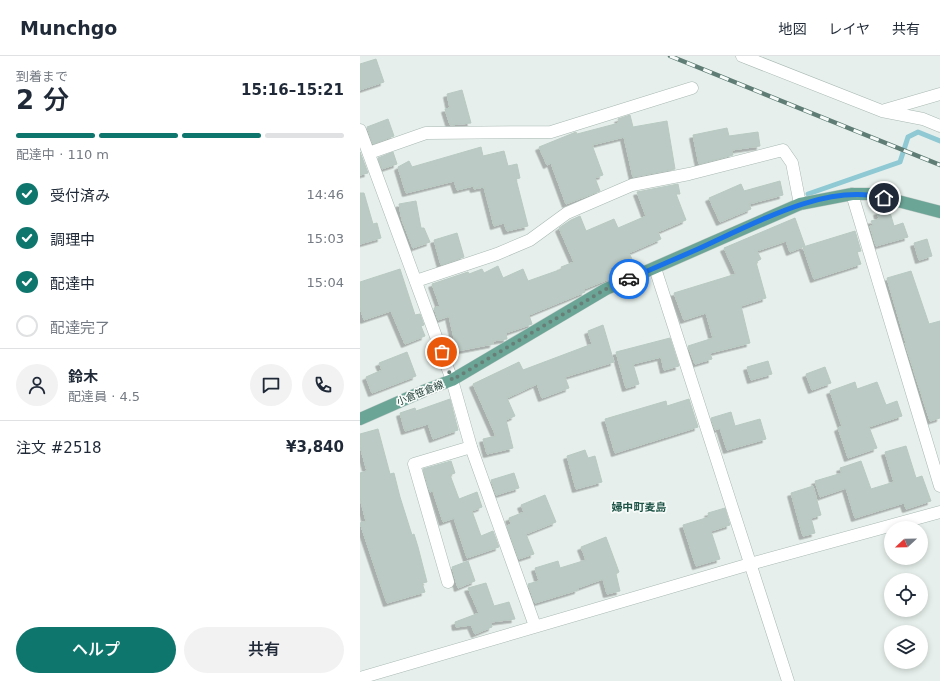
<!DOCTYPE html>
<html lang="ja">
<meta charset="utf-8">
<style>
body{margin:0;font-family:"DejaVu Sans","Noto Sans JP",sans-serif;background:#f2f2f3;color:#1f2937;height:100vh;display:flex;flex-direction:column;font-size:15px;white-space:nowrap}
*{box-sizing:border-box;margin:0}
p{font-size:13px;color:#747a83}
.icon{flex:none;width:22px;height:22px;fill:none;stroke:currentColor;stroke-width:2;stroke-linecap:round;stroke-linejoin:round}
.map{position:relative;flex:1;overflow:hidden}
.drawer{display:flex;flex-direction:column;background:#fff;width:360px}
.drawer>*{flex:none}
.needle{width:26px;rotate:248deg}
.tools{position:absolute;left:524px;top:465px;display:grid;gap:8px}
.tools a{display:grid;place-items:center;width:44px;height:44px;border-radius:50%;background:#fff;box-shadow:0 2px 6px #0003;font-size:20px}
.pin{position:absolute;display:grid;place-items:center;width:34px;height:34px;color:#fff;margin:-17px;border:2px solid #fff;border-radius:50%;box-shadow:0 1px 4px #0007}
.courier{position:absolute;display:grid;place-items:center;width:40px;height:40px;margin:-20px;border:3px solid #1a73e8;border-radius:50%;background:#fff;color:#222;box-shadow:0 1px 5px #0007}
.headline em{font-style:normal;font-weight:600}
.headline div{display:flex;flex-direction:column-reverse}
.headline{display:flex;align-items:center;justify-content:space-between;height:68px;padding:0 16px}
h1{font-size:26px;font-weight:600;line-height:30px}
.bar{display:grid;grid-template-columns:repeat(4,1fr);gap:6px 4px;align-content:center;height:48px;padding:0 16px}
.bar i{height:5px;border-radius:3px;background:#e0e1e3}
.bar .active{background:#0f766e}
.bar p{grid-column:span 4}
.line{display:flex;align-items:center;gap:10px;padding:0 16px;border-top:1px solid #e0e1e3}
.line div{flex:1}
.round{display:grid;place-items:center;flex:none;width:42px;height:42px;border-radius:21px;background:#f2f2f3}
ol{padding:0 16px;list-style:none}
li{display:flex;align-items:center;gap:12px;height:44px}
li p{margin-inline-start:auto}
li .icon{padding:4px;border-radius:50%;background:#0f766e;color:#fff;stroke-width:4}
li:last-child{color:#747a83}
li i{width:22px;height:22px;border:2px solid #e0e1e3;border-radius:50%}
.cta{display:flex;gap:8px;margin-top:auto;padding:8px 16px}
.cta a{flex:1;height:46px;border-radius:24px;background:#0f766e;color:#fff;font-size:16px;font-weight:600;line-height:46px;text-align:center}
.cta a+a{background:#f2f2f3;color:#1f2937}
header{display:flex;align-items:center;gap:24px;box-sizing:border-box;height:56px;padding:0 20px;background:#fff;border-bottom:1px solid #e0e1e3}
header strong{font-size:19px}
nav{display:flex;gap:22px;margin-inline-start:auto;font-size:14px}
main{display:flex;flex:1;min-height:0}
.map>svg:first-child{display:block}
.lines{fill:none;stroke-linecap:round;stroke-linejoin:round}
.stream{stroke:#8ec9d4;stroke-width:5}
.building{fill:#bbcac4;stroke:#b8c9c2;filter:url(#shadow)}
.minor-casing{stroke:#a8b8b2;stroke-width:13}
.major-casing{stroke:#c2cac8;stroke-width:13}
.minor{stroke:#fff;stroke-width:12}
.major{stroke:#6aa596;stroke-width:12}
.rail-casing{stroke:#5f7d75;stroke-width:4.5}
.rail{stroke:#f7fbf9;stroke-width:3;stroke-dasharray:9;stroke-linecap:butt}
.done{stroke:#687f78;stroke-width:4;stroke-dasharray:0 7.2}
.route{stroke:#1a73e8;stroke-width:5}
.labels{text-anchor:middle;dominant-baseline:central;stroke-width:3.5;stroke-linejoin:round;paint-order:stroke}
.street-label{font-size:10px;fill:#24423a;stroke:#f7fbf9}
.neighbourhood-label{font-size:11px;font-weight:bold;fill:#1f5548;stroke:#f7fbf9}
</style>
<header>
<strong>Munchgo</strong>
<nav><a>地図</a><a>レイヤ</a><a>共有</a></nav>
</header>
<main>
<section class="drawer">
<div class="headline"><div><h1>2 分</h1><p>到着まで</p></div><em>15:16–15:21</em></div>
<div class="bar"><i class="active"></i><i class="active"></i><i class="active"></i><i></i><p>配達中 · 110 m</p></div>
<ol>
<li><svg class="icon" aria-label="check" viewBox="0 0 24 24"><path d="M5 12l5 5 9-10"/></svg>受付済み<p>14:46</p></li>
<li><svg class="icon" aria-label="check" viewBox="0 0 24 24"><path d="M5 12l5 5 9-10"/></svg>調理中<p>15:03</p></li>
<li><svg class="icon" aria-label="check" viewBox="0 0 24 24"><path d="M5 12l5 5 9-10"/></svg>配達中<p>15:04</p></li>
<li><i></i>配達完了</li>
</ol>
<div class="line" style="height:72px"><a class="round"><svg class="icon" aria-label="person" viewBox="0 0 24 24"><circle cx="12" cy="8" r="4"/><path d="M4 21q1-7 8-7t8 7"/></svg></a><div><b>鈴木</b><p>配達員 · 4.5</p></div><a class="round"><svg class="icon" aria-label="chat" viewBox="0 0 24 24"><path d="M4 5h16v11H9l-5 4z"/></svg></a><a class="round"><svg class="icon" aria-label="phone" viewBox="0 0 24 24"><path d="M5 4h4l2 5-3 2q2 4 5 5l2-3 5 2v4C11 20 4 13 5 4z"/></svg></a></div>
<div class="line" style="height:52px"><div>注文 #2518</div><b>¥3,840</b></div>
<div class="cta"><a>ヘルプ</a><a>共有</a></div>
</section>
<div class="map">
<svg width="580" height="625" viewBox="0 0 580 625">
<defs>
<filter id="shadow"><feDropShadow dx="-3.5" dy="3.5" stdDeviation="0" flood-color="#0004"/></filter>
</defs>
<rect width="100%" height="100%" fill="#e6efeb"/>
<g class="lines">
<path class="stream" d="M448 138 540 106 548 81 558 76 580 85"/>
</g>
<g class="building">
<path d="M16 3 24 26 0 34V8Z"/>
<path d="M102 34 111 67 90 69 85 53 90 52 87 38Z"/>
<path d="M270 59 273 71 307 65 315 113 273 121 264 81 232 89 243 119 235 122 240 135 206 148 191 107 187 109 179 91 216 76 217 78 259 67 258 63Z"/>
<path d="M28 63 34 80 13 88 7 71Z"/>
<path d="M367 72 369 80 398 76 400 90 372 94 373 99 339 108 333 79Z"/>
<path d="M121 91 123 100 144 95 148 110 157 108 160 122 156 123 168 170 147 175 144 167 134 170 124 131 114 133 113 130 97 134 94 125 46 137 38 111 49 105 52 111Z"/>
<path d="M0 96 8 117 0 119Z"/>
<path d="M33 96 37 108 22 113 18 102Z"/>
<path d="M420 125 423 139 389 148 391 153 360 166 349 142 381 128 384 135Z"/>
<path d="M318 128 320 138H316L326 164 298 176 301 183 269 197 272 203 250 212 254 221 224 233 225 236 169 259 172 268 146 277 147 283 133 285V288L97 295 89 260 78 264 74 252 80 250 72 228 108 216 109 218 122 213 124 217 138 210 143 222 163 213 168 225 202 213 201 211 214 206 199 172 211 164 220 160 226 175 254 163 258 172 286 160 277 136Z"/>
<path d="M0 137H4L13 168 17 167 21 182 0 188Z"/>
<path d="M56 145 61 172H64L70 186 53 192 42 164 39 148Z"/>
<path d="M529 153 534 170 543 167 548 181 516 190 510 170 513 169 511 165 519 163 517 156Z"/>
<path d="M435 162 445 190 430 196 426 185 397 195 401 203 396 206 406 242 381 250 390 287 350 297 352 303 335 308 328 290 353 282 346 257 324 264 314 237 376 218 364 192Z"/>
<path d="M495 175 501 195 497 196 501 208 454 223 443 191Z"/>
<path d="M97 177 104 201 81 209 74 184Z"/>
<path d="M567 183 572 200 559 204 554 187Z"/>
<path d="M40 213 55 259 60 258 64 269 61 270 65 280 45 288 31 255 4 264 0 252V226Z"/>
<path d="M551 215 569 268 580 265V362L570 365 545 287H546L527 222Z"/>
<path d="M243 269 254 306 205 321 209 332 182 342 177 328 147 342 155 360 146 364 153 392 127 398 123 383 136 380 113 328 159 306 163 314 232 288 228 275Z"/>
<path d="M310 282 319 310 304 314 301 301 273 308 279 328 266 332 256 296Z"/>
<path d="M47 296 56 320 12 337 6 321 22 314 19 307Z"/>
<path d="M408 305 412 318 391 324 387 311Z"/>
<path d="M465 311 471 327 452 334 446 318Z"/>
<path d="M495 326 497 333 517 326 526 349 537 345 542 360 509 371 517 392 488 402 478 372 482 370 470 335Z"/>
<path d="M90 343 98 374 73 383 68 368 45 375 40 357 55 352 56 355Z"/>
<path d="M329 343 338 371 255 397 245 363 306 345 307 350Z"/>
<path d="M371 356 375 370 400 363 406 383 367 394 360 372 355 374 351 362Z"/>
<path d="M18 373 30 418 34 417 40 441 52 479 54 478 58 491 67 526 62 527 65 536 27 547 0 467 6 465 0 442V417L7 415 0 390V378Z"/>
<path d="M546 390 556 422 562 420 571 445 546 453 544 447 495 462 486 432 460 441 455 425 482 417 480 412 501 405 511 433 534 426 525 396Z"/>
<path d="M225 394 228 402 235 400 242 426 216 433 207 400Z"/>
<path d="M91 405 95 417 90 419 99 443 117 436 122 451 112 455 121 480 133 475 139 491 107 502 94 462 83 466 73 435 70 436 63 413Z"/>
<path d="M154 417 159 432 136 439 131 424Z"/>
<path d="M453 430 461 459 451 462 455 477 443 480 431 437Z"/>
<path d="M185 439 196 466 166 478 174 498 159 503 147 470 151 468 149 462 164 456 161 449Z"/>
<path d="M365 452 370 469 351 475 360 503 336 510 323 469 349 461 348 457Z"/>
<path d="M246 481 259 516 256 518 260 535 247 538 243 523 218 532V534L175 547 168 528 179 525 175 512 198 505 200 512 226 504 221 491Z"/>
<path d="M108 505 115 525 98 532 92 511Z"/>
<path d="M126 527 134 550 149 546 155 563 131 566 132 571 115 578 111 569 96 571 95 566 119 557 108 532Z"/>
</g>
<g class="lines">
<defs>
<g id="minor">
<path d="M382 0 522 55 563 63 580 70"/>
<path d="M525 54 580 38"/>
<path d="M0 74 92 324 111 391 175 570"/>
<path d="M9 97 66 77 191 76 332 32"/>
<path d="M492 138 580 430"/>
<path d="M295 212 428 625"/>
<path d="M56 225 137 198 170 184 207 157 272 129 329 118 423 94 432 107 440 148"/>
<path d="M88 526 54 408 111 391"/>
<path d="M0 622 390 508 580 456"/>
</g>
<path id="major" d="M0 363 66 334 92 324 246 233 440 148 492 138H511L580 156"/>
</defs>
<use href="#minor" class="minor-casing"/>
<use href="#major" class="major-casing"/>
<use href="#minor" class="minor"/>
<use href="#major" class="major"/>
<defs>
<path id="rail" d="M310 0 580 109"/>
</defs>
<use href="#rail" class="rail-casing"/>
<use href="#rail" class="rail"/>
</g>
<g class="lines">
<path class="done" d="M82 296 92 324 246 233 269 223"/>
<path class="route" d="M269 223C292 213 315 203 338 193 391 169 466 126 524 142"/>
</g>
<g class="labels">
<g class="street-label">
<text transform="translate(60 337) rotate(-22)">小倉笹倉線</text>
</g>
<g class="neighbourhood-label">
<text x="279" y="451">婦中町麦島</text>
</g>
</g>
</svg>
<div class="tools">
<a><svg class="needle" viewBox="-14 -14 28 28"><path d="M0-13l5 13h-10z" fill="#e53935"/><path d="M0 13l5-13h-10z" fill="#747a83"/></svg></a>
<a><svg class="icon" aria-label="locate" viewBox="0 0 24 24"><circle cx="12" cy="12" r="6"/><path d="M12 2v4M12 18v4M2 12h4M18 12h4"/></svg></a>
<a><svg class="icon" aria-label="layers" viewBox="0 0 24 24"><path d="M12 4l9 5-9 5-9-5zM3 14l9 5 9-5"/></svg></a>
</div>
<div class="pin" style="left:82px;top:296px;background:#ea580c"><svg class="icon" aria-label="bag" viewBox="0 0 24 24"><path d="M5 8h14l-1 12H6zM9 8a3 3 0 0 1 6 0"/></svg></div>
<div class="pin" style="left:524px;top:142px;background:#1f2937"><svg class="icon" aria-label="home" viewBox="0 0 24 24"><path d="M3 11l9-7 9 7M6 9v11h12V9"/></svg></div>
<div class="courier" style="left:269px;top:223px"><svg class="icon" aria-label="car" viewBox="0 0 24 24"><path d="M5 17H2v-5l4-1 3-4h7l3 4 3 1v5h-3M9 17h6M6 11h13"/><circle cx="7" cy="17" r="2"/><circle cx="17" cy="17" r="2"/></svg></div>
</div>
</main>
